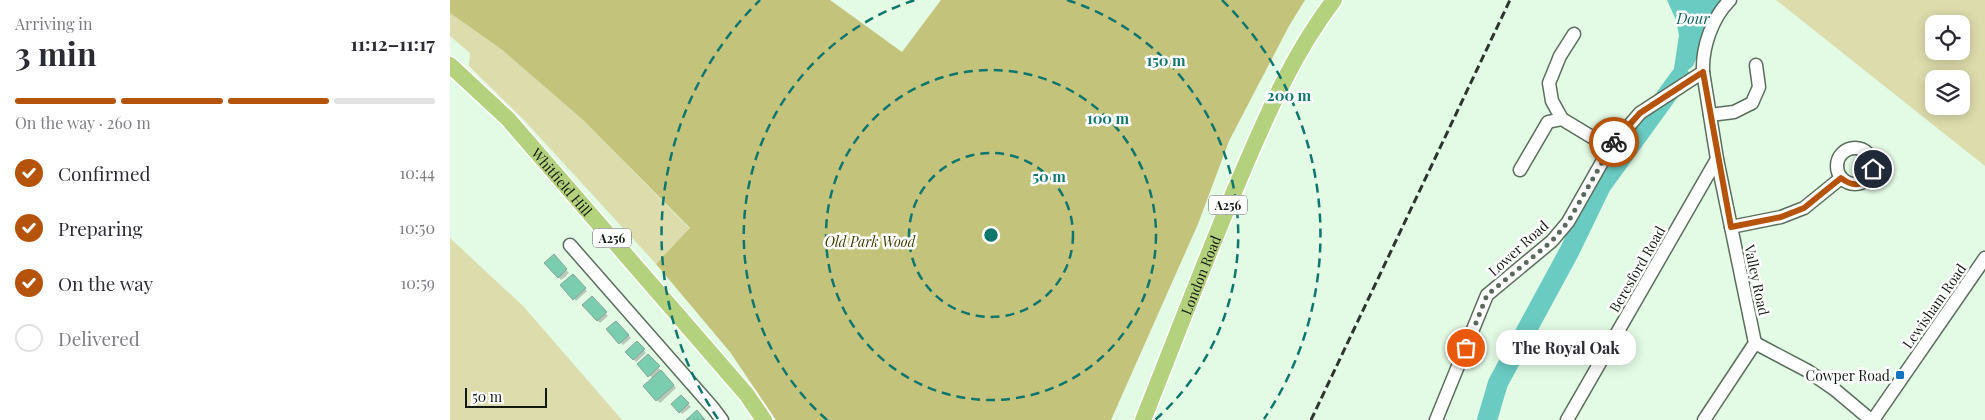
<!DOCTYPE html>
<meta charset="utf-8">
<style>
body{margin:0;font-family:"Playfair Display",serif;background:#f7f7f7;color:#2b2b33;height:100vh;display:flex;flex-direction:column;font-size:19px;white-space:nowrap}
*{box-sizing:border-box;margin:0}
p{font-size:16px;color:#7c7c81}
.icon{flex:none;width:28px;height:28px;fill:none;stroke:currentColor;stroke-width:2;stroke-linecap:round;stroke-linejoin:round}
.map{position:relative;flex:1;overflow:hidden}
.details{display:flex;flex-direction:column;background:#fff;width:450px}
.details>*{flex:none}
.buttons{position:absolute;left:1475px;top:15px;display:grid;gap:10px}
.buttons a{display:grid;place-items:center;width:45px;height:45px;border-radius:10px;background:#fff;box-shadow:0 2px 12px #0003;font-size:25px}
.scale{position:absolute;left:15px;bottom:12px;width:82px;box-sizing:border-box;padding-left:5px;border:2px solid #121a13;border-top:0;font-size:14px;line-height:18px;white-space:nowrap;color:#121a13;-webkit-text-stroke:4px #fff;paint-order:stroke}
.pin{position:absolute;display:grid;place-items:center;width:42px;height:42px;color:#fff;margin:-21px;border:2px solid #fff;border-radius:50%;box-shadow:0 1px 5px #0007}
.courier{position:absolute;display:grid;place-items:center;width:50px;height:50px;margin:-25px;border:4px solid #b45309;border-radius:50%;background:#fff;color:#222;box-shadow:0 1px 6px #0007}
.bubble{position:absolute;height:35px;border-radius:15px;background:#fff;box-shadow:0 2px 12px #0003;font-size:16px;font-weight:700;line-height:35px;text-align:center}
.headline em{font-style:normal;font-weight:700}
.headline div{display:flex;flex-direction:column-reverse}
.headline{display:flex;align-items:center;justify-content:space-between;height:85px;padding:0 15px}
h1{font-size:32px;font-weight:700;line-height:38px}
.bar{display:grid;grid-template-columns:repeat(4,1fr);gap:8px 5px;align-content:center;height:60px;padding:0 15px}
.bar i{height:6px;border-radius:4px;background:#e1e1e2}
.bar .on{background:#b45309}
.bar p{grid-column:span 4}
ol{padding:0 15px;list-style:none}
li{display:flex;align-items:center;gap:15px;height:55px}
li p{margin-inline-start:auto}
li .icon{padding:5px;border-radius:50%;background:#b45309;color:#fff;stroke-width:4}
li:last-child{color:#7c7c81}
li i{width:28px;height:28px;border:2px solid #e1e1e2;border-radius:50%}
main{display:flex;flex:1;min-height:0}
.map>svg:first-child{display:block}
.green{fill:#dcdcac;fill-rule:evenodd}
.forest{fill:#c4c37b}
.water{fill:#69cbc2}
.shadow{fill:#0003}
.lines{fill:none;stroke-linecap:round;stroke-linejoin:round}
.river{stroke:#69cbc2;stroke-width:20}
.building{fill:#7bcdaf;stroke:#86a497}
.minor-casing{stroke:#5a6e5c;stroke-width:15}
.major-casing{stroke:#fff;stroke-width:19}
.minor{stroke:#fff;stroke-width:12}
.major{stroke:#b4d17d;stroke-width:16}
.rail{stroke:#2c362d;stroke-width:3;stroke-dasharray:8 4;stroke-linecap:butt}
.done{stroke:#5b685c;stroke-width:5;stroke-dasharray:0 9}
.route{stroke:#b45309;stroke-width:6}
.ring{fill:none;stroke:#0f766e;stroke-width:2.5;stroke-dasharray:9 6}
.poi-dot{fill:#1375c1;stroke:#fff;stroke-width:2}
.labels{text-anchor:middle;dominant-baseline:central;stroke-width:5;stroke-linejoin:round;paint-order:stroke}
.shield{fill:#fff;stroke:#595f5a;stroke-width:1}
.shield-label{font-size:12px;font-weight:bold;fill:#121a13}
.street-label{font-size:14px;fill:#121a13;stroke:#fff}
.park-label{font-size:14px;font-style:italic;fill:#403e04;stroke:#fff}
.poi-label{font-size:14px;fill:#121a13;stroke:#fff;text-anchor:end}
.water-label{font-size:15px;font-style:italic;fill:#0f625d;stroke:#fff}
.centre{fill:#0f766e;stroke:#fff;stroke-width:2.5}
.ring-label{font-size:15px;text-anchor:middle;font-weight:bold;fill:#0f766e;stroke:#fff;stroke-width:5;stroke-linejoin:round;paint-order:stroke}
</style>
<main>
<section class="details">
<div class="headline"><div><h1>3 min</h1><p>Arriving in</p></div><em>11:12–11:17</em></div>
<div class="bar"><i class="on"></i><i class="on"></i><i class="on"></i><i></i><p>On the way · 260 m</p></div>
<ol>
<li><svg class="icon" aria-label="check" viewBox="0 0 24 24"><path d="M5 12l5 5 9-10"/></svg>Confirmed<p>10:44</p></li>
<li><svg class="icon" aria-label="check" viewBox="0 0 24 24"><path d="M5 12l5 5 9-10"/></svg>Preparing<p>10:50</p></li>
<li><svg class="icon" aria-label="check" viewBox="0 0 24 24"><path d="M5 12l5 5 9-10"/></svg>On the way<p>10:59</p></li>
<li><i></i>Delivered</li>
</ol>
</section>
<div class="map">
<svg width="1535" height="420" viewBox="0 0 1535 420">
<rect width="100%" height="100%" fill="#e3fae5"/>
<g class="green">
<path d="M1326 0H1535V166ZM1484 24H1511V51H1484ZM1484 79H1511V106H1484Z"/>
<path d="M0 13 51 49 133 120 240 229 206 264 73 119 19 66 20 53 0 36Z"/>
<path d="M0 238 74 307 172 420H0Z"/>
</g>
<path class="forest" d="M0 0H380L452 52 491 0H855L839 26 779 141 748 224 661 420H326L280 352 206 264 240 228 133 120 51 49 0 13Z"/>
<path class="water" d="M1217 0H1272L1243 66 1230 77 1223 75 1229 35 1226 20Z"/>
<g class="shadow">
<path d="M104 256 119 273 111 280 96 263Z"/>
<path d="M123 275 137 291 126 301 112 285Z"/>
<path d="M142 298 158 316 150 323 134 305Z"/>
<path d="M166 322 181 338 173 345 158 329Z"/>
<path d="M187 342 196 353 186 362 177 352Z"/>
<path d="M198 356 226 388 210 403 195 387 203 379 189 364Z"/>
<path d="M231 396 241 407 232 414 222 404Z"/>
</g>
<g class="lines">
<path class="river" d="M1037 420 1048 383 1119 252 1151 186 1230 77"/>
</g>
<g class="building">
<path d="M104 254 117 269 108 278 94 263Z"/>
<path d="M123 274 136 288 123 300 110 285Z"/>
<path d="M142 296 157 312 147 321 132 305Z"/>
<path d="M166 321 179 335 169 344 156 329Z"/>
<path d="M187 341 195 349 183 360 175 352Z"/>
<path d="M198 354 210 366 198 377 187 364Z"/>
<path d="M211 370 224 385 206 401 193 386Z"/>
<path d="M231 395 239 403 229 413 221 404Z"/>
<path d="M247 410 255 420H236Z"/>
</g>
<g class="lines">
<defs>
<g id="minor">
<path d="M1124 34 1110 56 1099 83 1102 101 1112 119 1160 148"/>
<path d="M1260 115 1284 112 1302 103 1309 87 1306 65"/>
<circle cx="1405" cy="166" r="18"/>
<path d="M1070 170 1098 122 1112 119"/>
<path d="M1281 227 1331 217 1354 208 1391 178"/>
<path d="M120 245 263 408 272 420"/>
<path d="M1305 343 1358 371 1384 389 1421 420"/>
<path d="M986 420 1037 295 1102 241 1118 222 1160 148 1190 113 1253 72"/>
<path d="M1117 420 1267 159"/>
<path d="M1254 420 1305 343 1267 159 1253 72C1252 47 1262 18 1280 0"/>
<path d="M1423 420 1535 258"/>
</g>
<g id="major">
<path id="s1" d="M0 65 58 119 297 395 314 420"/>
<path id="s2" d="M693 420C725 340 755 260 789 180 816 117 842 55 884 0"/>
</g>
</defs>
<use href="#minor" class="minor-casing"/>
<use href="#major" class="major-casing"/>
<use href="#minor" class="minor"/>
<use href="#major" class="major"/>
<path class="rail" d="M861 420 1060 0"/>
</g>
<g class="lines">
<path class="done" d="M1016 348 1037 295 1102 241 1118 222 1164 142"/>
<path class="route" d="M1164 142 1190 113 1253 72 1281 227 1331 217 1354 208 1391 178C1405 189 1417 185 1423 169"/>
</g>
<g class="ring">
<circle cx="541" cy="235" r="82"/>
<circle cx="541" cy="235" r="165"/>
<path d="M377 420A247 247 0 0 1 465 0M617 0A247 247 0 0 1 705 420"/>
<path d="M268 419A329 329 0 0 1 310 0M772 0A329 329 0 0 1 814 419"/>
</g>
<rect class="poi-dot" x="1445" y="370" width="10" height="10" rx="2.5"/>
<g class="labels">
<g class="shield">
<rect x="759" y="195.5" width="38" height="19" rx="4"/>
<rect x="143" y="228.5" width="38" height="19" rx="4"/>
</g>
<g class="shield-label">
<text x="778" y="205">A256</text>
<text x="162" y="238">A256</text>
</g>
<g class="street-label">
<text stroke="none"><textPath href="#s1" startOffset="162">Whitfield Hill</textPath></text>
<text transform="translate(1068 248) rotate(-42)">Lower Road</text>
<text transform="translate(1187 269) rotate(-60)">Beresford Road</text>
<text stroke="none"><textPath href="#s2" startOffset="156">London Road</textPath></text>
<text transform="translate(1307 280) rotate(78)">Valley Road</text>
<text transform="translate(1484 306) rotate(-55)">Lewisham Road</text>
</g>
<g class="park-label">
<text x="420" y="241">Old Park Wood</text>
</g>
<g class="poi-label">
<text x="1440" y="375">Cowper Road</text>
</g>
<g class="water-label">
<text x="1243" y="18">Dour</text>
</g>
</g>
<circle cx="541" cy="235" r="8" class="centre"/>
<g class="ring-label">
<text x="716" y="66">150 m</text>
<text x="839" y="101">200 m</text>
<text x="658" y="124">100 m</text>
<text x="599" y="182">50 m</text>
</g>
</svg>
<div class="buttons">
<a><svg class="icon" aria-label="locate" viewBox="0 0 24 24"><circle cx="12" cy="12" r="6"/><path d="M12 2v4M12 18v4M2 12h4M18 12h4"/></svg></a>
<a><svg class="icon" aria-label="layers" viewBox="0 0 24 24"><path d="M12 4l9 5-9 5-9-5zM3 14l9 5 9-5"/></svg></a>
</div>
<div class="scale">50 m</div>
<div class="pin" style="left:1016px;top:348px;background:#ea580c"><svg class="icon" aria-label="bag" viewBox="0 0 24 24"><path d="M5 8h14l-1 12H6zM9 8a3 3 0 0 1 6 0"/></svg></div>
<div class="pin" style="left:1423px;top:169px;background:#1f2937"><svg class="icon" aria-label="home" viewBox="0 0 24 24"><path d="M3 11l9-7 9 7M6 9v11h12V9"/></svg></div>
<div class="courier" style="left:1164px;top:142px"><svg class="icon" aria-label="bike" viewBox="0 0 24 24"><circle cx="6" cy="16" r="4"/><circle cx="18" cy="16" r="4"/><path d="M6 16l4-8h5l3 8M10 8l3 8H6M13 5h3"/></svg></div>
<div class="bubble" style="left:1046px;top:330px;width:140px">The Royal Oak</div>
</div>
</main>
